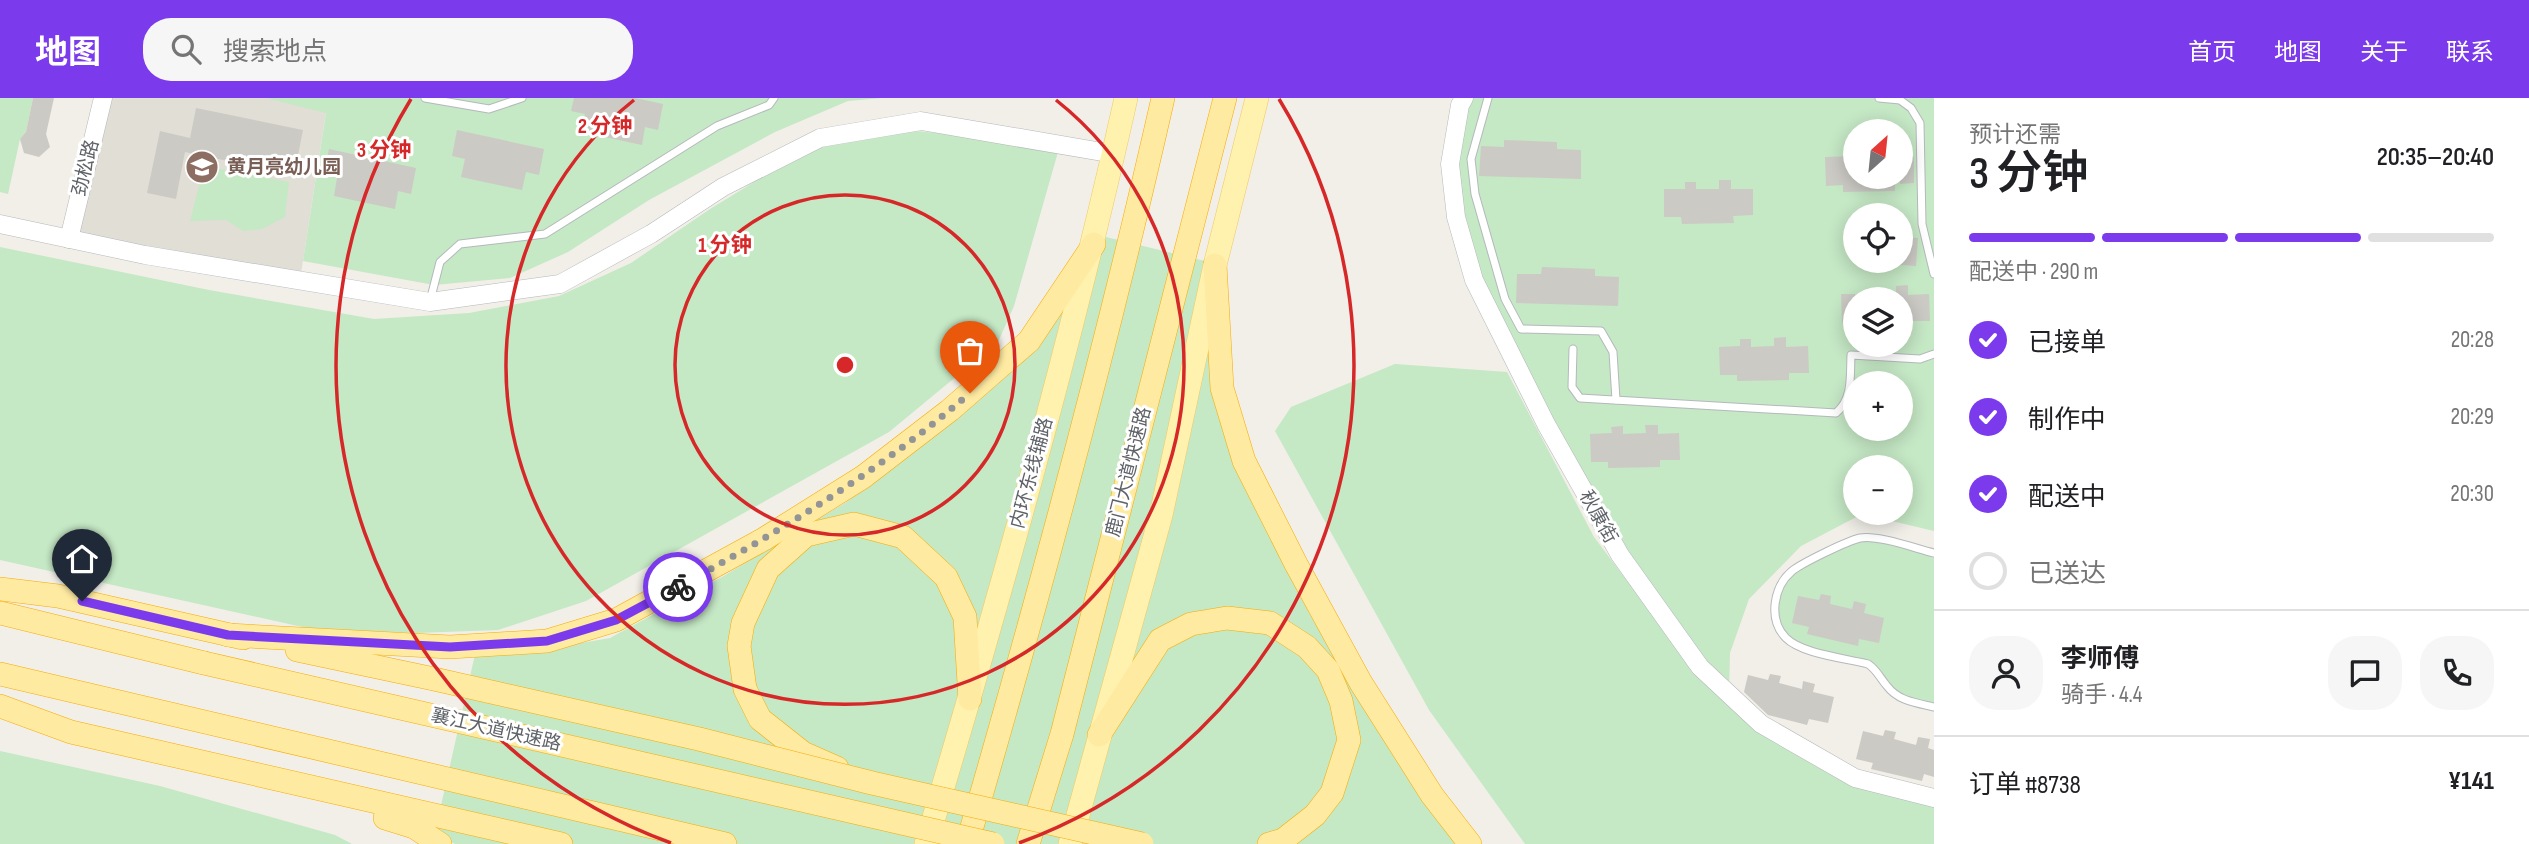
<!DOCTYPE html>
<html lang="zh">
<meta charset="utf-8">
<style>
body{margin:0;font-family:"Sofia Sans Condensed","Noto Sans SC",sans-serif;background:#f6f6f6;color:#202124;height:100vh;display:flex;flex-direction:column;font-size:26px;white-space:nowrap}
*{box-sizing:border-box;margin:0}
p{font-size:23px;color:#757577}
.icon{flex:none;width:38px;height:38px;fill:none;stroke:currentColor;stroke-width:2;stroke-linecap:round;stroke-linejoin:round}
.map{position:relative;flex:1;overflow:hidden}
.panel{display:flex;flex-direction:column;background:#fff;width:595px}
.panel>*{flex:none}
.needle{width:46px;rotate:27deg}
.controls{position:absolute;left:1843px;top:21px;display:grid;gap:14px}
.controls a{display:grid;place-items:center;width:70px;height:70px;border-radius:50%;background:#fff;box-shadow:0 4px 18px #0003;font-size:35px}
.pin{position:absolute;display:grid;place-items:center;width:60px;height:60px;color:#fff;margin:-72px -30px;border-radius:50% 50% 50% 0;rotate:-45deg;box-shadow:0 0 7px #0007}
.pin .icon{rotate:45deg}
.courier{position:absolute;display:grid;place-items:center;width:70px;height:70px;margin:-35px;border:5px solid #7c3aed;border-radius:50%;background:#fff;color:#222;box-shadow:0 2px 9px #0007}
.headline em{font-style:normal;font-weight:600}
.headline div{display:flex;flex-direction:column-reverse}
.headline{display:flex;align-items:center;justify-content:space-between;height:119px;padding:0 35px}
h1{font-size:46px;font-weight:600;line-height:52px}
.bar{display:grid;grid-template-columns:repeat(4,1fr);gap:10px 7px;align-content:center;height:84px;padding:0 35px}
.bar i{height:9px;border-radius:5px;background:#e0e0e0}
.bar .on{background:#7c3aed}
.bar p{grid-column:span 4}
.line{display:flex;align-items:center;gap:18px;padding:0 35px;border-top:2px solid #e0e0e0}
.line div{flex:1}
.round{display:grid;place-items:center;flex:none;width:74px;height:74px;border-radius:28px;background:#f6f6f6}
ol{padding:0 35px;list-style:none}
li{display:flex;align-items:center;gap:21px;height:77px}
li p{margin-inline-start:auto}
li .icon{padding:7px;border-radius:50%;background:#7c3aed;color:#fff;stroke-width:4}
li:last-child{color:#757577}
li i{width:38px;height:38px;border:4px solid #e0e0e0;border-radius:50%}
header{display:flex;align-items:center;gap:42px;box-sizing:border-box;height:98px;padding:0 35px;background:#7c3aed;color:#fff}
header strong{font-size:33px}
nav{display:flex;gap:38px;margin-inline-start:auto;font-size:24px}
.search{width:490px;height:63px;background:#f6f6f6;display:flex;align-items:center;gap:18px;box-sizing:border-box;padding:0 24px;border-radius:28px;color:#757577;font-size:26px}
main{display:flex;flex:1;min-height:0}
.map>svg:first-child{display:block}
.education{fill:#e1ded6}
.green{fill:#c5e8c5;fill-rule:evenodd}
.building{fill:#cccac5}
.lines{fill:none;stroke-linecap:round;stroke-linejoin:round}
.service-casing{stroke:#b5b8bc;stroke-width:9}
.tertiary-casing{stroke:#b5b8bc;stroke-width:19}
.primary-casing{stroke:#f2c960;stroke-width:24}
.trunk-casing{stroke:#f9ab00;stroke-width:24}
.service{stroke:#fff;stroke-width:7}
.tertiary{stroke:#fff;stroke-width:18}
.primary{stroke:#fff2af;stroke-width:23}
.trunk{stroke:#feeaa1;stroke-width:23}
.trunk-bridge-casing{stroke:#f9ab00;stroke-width:24;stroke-linecap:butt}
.trunk-bridge{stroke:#feeaa1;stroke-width:23}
.done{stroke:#929495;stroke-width:7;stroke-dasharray:0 12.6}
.route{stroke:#7c3aed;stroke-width:9}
.ring{fill:none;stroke:#d62828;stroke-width:3.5}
.labels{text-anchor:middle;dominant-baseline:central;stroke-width:6;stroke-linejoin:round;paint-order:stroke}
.education-label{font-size:19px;font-weight:bold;fill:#785e54;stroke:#fff;text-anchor:start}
.street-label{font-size:19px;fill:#5f6368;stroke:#fff}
.centre{fill:#d62828;stroke:#fff;stroke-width:3.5}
.ring-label{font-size:21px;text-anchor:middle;font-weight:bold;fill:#d62828;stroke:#fff;stroke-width:6;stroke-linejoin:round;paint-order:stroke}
</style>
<header>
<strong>地图</strong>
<div class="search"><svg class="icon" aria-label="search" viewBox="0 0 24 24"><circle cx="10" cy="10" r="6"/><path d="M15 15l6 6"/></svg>搜索地点</div>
<nav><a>首页</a><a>地图</a><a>关于</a><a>联系</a></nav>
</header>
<main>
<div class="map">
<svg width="1934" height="746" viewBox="0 0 1934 746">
<rect width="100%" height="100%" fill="#f1efe8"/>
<path class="education" d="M103 0H265L326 14 300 182 69 141Z"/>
<g class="green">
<path d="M0 0H33L26 34 20 41 8 96 0 94Z"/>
<path d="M265 0H882L848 3 775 34 649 102 568 154 510 180 434 187 303 163 326 15Z"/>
<path d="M1464 0H1934V433L1862 416 1801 448 1749 501 1730 555 1729 596 1620 457 1474 182 1450 66ZM1855 33H1900V79H1855ZM1855 117H1900V163H1855ZM1855 201H1900V247H1855ZM1855 285H1900V331H1855ZM1855 369H1900V415H1855Z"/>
<path d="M916 33 1060 47 1014 208 998 244 889 334 586 503 498 532 416 535 307 530 0 462V149L209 192 374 221 469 215 559 198 631 165 710 111 772 73 823 49Z"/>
<path d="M204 68 289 84 285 119 262 131 243 133 226 122 190 123Z"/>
<path d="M1106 139 1209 164 1230 348 1309 515 1387 641 1458 746H455L435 734 476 552H542L610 540 722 479 845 405 934 338 1045 239Z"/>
<path d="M1395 266 1507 274 1594 439 1688 564 1748 624 1934 705V746H1525L1429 612 1275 333 1291 309Z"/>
<path d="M1862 440 1934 455V609L1894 596 1875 571 1805 551 1788 542 1774 516 1780 487 1792 473Z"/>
<path d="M0 653 160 688 335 737 352 746H0Z"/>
</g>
<g class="building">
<path d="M33 0H54L46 36 50 49 39 59 24 55 20 41 26 34Z"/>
<path d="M574 0H635L663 6 658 32 645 29 642 47 581 34 585 16 571 13Z"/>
<path d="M196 10 303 32 294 77 185 54 176 101 147 95 160 33 190 40Z"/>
<path d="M457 32 544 51 539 77 526 74 522 92 461 79 465 61 452 58Z"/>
<path d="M1504 42 1557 44V51L1581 52V81L1479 78 1481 48 1504 49Z"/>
<path d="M329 51 416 70 411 96 398 93 395 111 334 98 337 80 324 77Z"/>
<path d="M1855 58V79H1895V93L1843 94V87L1826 88 1825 59Z"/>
<path d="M1900 59H1914V85L1900 86Z"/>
<path d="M1719 82H1731V91H1753V117L1733 118 1734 125 1682 126 1681 119H1664V91H1685V84H1696V91H1719Z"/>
<path d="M1900 139 1918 140 1916 168 1900 167Z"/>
<path d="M1542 169 1595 171V178L1619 179 1618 208 1516 205 1517 176H1541Z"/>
<path d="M1908 187V197L1929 196 1930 223H1900V201H1896V188Z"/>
<path d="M1841 196H1855V225H1842Z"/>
<path d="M1786 239V249L1808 248 1809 275H1789V282L1737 283V277H1720L1719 249 1740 248V241H1751V249L1774 248V240Z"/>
<path d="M1645 327H1658V336L1679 335 1680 362H1660V369L1608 370V364H1591L1590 336 1612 335 1611 329 1623 328V336L1646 335Z"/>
<path d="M1821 496 1831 498 1830 506 1852 511 1854 503 1866 506 1864 515 1884 520 1879 545 1859 541 1858 548 1807 536 1809 529 1792 525 1798 498 1819 502Z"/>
<path d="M1770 576 1781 578 1779 585 1802 591 1803 583 1815 586 1813 594 1834 599 1828 625 1809 621 1807 627 1768 617 1744 594 1748 577 1768 582Z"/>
<path d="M1885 632 1896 634 1894 641 1916 647 1918 639 1930 641 1928 650 1934 652V679L1924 676 1922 683 1871 671 1873 665 1856 661 1863 633 1883 638Z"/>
</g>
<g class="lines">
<defs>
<g id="service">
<path d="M425 0 489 11 522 0"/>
<path d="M1488 0 1471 61 1475 96 1505 201 1521 231 1601 233 1613 254 1616 302"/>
<path d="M1879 0 1900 2 1911 10 1920 25 1922 126 1934 176"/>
<path d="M430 203 440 164 460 146 545 136 717 28 769 7 774 0"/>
<path d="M1573 251 1572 289 1580 300 1836 315C1853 301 1850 278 1851 257L1920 261 1934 256"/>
<path d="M1934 455C1914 450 1879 437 1860 440 1847 443 1802 465 1792 473 1773 489 1768 522 1786 540 1802 556 1845 560 1868 566 1877 572 1880 580 1887 588 1898 603 1917 605 1934 609"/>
</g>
<g id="tertiary">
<path d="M1464 0 1460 7 1450 66 1456 119 1474 182 1546 326 1620 457 1700 569 1761 626 1855 680 1934 700"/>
<path d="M0 126 145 157 430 204 560 186 651 136 723 89 820 40 921 23 1114 56"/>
<path d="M69 141 103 0"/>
</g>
<g id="primary">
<path d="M926 746C1000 500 1070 251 1126 0"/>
<path d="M1070 746 1161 417 1215 167 1257 0"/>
</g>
<g id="trunk">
<path d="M1215 167 1222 290 1244 363 1296 466 1361 585 1432 697 1470 746"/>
<path d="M0 491 58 498 243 540"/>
<path d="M0 515 204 565"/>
<path d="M228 537 450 549 547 543 616 522 764 441 863 379 950 312 1029 243 1094 146"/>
<path d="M297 552 434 581"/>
<path d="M0 576 725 746"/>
<path d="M0 608 71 634 561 746"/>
<path d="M1099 637 1160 542 1191 526 1227 520 1270 525 1307 549 1328 572 1341 603 1349 642 1332 695 1315 717 1283 742 1269 746"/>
<path d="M837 670 803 655 760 621 745 591 739 548 743 525 768 471 806 437 854 426 903 439 946 479 965 519 970 601"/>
<path d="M385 720 414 729 440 746"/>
<path d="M967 746C1039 499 1106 251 1163 0"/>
<path d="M1028 746 1062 636 1225 0"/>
</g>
</defs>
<use href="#service" class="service-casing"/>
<use href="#tertiary" class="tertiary-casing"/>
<use href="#primary" class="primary-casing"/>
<use href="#trunk" class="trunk-casing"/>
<use href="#service" class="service"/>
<use href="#tertiary" class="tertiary"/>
<use href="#primary" class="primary"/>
<use href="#trunk" class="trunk"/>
<defs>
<g id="trunk-bridge">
<path d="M204 565 993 746"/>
<path d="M434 581 699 641 872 685 1142 746"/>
</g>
</defs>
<use href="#trunk-bridge" class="trunk-bridge-casing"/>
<use href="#trunk-bridge" class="trunk-bridge"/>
</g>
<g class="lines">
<path class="done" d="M678 489C781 433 881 372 970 295"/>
<path class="route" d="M82 503 228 537 450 549 547 543 616 522 678 489"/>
</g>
<g class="ring">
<circle cx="845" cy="267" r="170"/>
<path d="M1056 2A339 339 0 1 1 634 2"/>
<path d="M671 745A509 509 0 0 1 411 1M1279 1A509 509 0 0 1 1019 745"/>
</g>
<defs>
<symbol id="school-disc" viewBox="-11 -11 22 22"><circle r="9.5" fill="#8d6e63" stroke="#fff"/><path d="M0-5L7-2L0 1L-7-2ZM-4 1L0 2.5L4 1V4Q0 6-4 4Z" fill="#fff"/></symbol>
</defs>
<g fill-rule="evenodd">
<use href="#school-disc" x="183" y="50" width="38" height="38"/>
</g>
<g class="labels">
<g class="education-label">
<text x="227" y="69">黄月亮幼儿园</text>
</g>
<g class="street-label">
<text transform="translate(86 70) rotate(-76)">劲松路</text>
<text transform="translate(1129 374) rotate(-76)">鹿门大道快速路</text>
<text transform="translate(1032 375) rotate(-75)">内环东线辅路</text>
<text transform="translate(1598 419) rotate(61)">秋康街</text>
<text transform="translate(496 632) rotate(13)">襄江大道快速路</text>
</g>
</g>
<circle cx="845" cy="267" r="10" class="centre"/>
<g class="ring-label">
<text x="605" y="35">2 分钟</text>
<text x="384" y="59">3 分钟</text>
<text x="725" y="154">1 分钟</text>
</g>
</svg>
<div class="controls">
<a><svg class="needle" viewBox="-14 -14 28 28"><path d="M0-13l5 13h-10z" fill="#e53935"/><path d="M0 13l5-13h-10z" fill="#757577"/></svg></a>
<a><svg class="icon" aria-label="locate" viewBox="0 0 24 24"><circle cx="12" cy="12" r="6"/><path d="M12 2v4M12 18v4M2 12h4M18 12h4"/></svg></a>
<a><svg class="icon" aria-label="layers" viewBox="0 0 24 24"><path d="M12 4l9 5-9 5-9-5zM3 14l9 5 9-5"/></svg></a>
<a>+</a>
<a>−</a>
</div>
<div class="pin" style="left:970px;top:295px;background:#ea580c"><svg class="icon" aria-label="bag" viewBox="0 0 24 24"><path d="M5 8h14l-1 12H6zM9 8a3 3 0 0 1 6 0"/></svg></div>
<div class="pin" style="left:82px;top:503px;background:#1f2937"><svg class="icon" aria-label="home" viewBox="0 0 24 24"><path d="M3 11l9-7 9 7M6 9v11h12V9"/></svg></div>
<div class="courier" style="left:678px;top:489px"><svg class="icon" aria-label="bike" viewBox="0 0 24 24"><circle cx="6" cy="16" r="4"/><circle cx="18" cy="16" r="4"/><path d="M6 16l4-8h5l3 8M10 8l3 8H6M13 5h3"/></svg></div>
</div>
<section class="panel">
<div class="headline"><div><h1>3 分钟</h1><p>预计还需</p></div><em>20:35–20:40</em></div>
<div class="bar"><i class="on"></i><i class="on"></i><i class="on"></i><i></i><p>配送中 · 290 m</p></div>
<ol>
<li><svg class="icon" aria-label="check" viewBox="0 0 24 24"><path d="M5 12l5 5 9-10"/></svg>已接单<p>20:28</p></li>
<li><svg class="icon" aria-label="check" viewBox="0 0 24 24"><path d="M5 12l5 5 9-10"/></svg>制作中<p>20:29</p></li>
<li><svg class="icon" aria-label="check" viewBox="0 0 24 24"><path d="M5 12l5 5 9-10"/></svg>配送中<p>20:30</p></li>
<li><i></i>已送达</li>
</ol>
<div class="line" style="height:126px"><a class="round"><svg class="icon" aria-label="person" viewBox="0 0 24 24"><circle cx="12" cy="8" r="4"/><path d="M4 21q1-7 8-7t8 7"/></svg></a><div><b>李师傅</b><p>骑手 · 4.4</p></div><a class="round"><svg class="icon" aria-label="chat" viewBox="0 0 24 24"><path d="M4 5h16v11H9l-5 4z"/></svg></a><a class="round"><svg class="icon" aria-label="phone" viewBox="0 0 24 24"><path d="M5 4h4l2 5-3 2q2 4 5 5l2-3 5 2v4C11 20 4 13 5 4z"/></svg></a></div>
<div class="line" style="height:91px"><div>订单 #8738</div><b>¥141</b></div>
</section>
</main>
